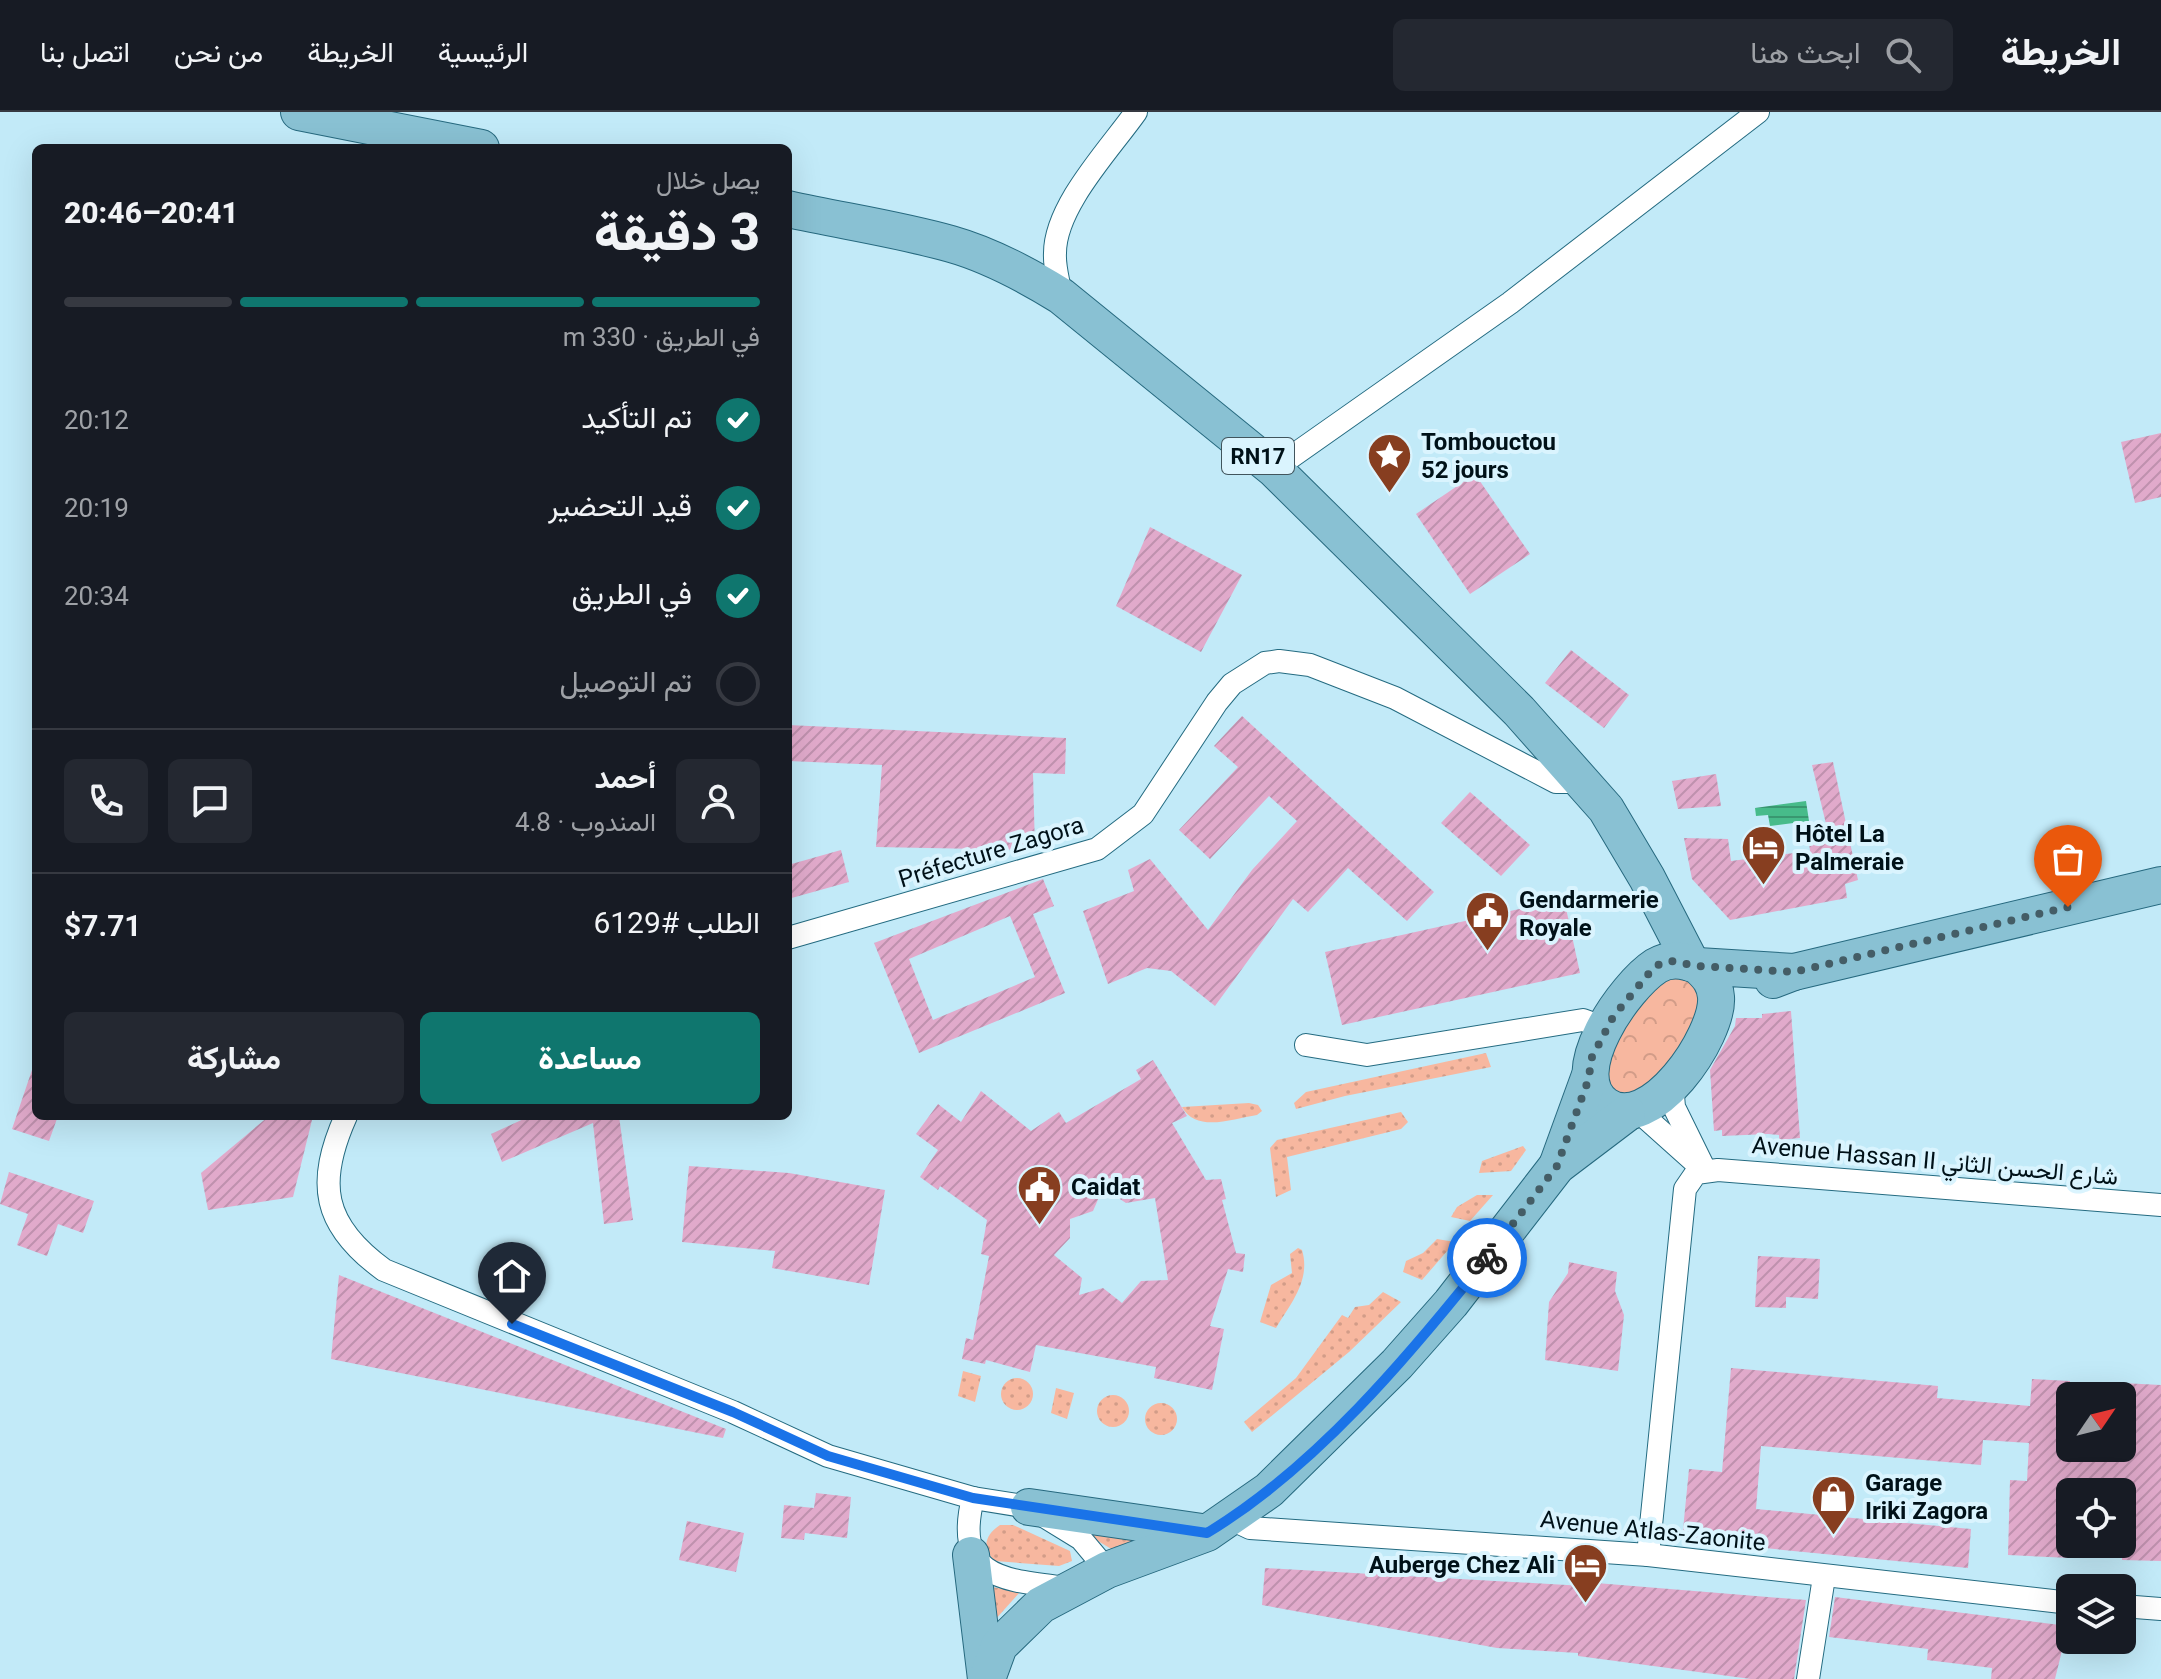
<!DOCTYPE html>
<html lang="ar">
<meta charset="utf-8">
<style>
body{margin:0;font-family:Roboto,Vazirmatn,sans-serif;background:#242831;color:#f1f3f6;direction:rtl;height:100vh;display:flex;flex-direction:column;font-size:30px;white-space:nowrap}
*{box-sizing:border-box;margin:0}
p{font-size:26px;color:#9ea1a6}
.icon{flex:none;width:44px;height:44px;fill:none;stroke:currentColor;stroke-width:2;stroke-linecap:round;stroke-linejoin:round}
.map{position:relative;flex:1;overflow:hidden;direction:ltr}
.side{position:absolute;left:32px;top:32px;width:760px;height:976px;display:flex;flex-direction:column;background:#171b24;border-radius:12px;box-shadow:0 8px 32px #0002;direction:rtl}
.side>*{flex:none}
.needle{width:52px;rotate:55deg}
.controls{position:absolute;left:2056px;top:1270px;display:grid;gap:16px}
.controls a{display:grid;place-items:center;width:80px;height:80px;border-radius:12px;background:#171b24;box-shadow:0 8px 32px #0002;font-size:40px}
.pin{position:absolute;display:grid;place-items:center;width:68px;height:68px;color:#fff;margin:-82px -34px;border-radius:50% 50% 50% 0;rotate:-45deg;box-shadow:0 0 8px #0007}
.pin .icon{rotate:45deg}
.courier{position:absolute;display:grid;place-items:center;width:80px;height:80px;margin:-40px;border:6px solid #1a73e8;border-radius:50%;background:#fff;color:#222;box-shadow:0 2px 10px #0007}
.headline em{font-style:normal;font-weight:800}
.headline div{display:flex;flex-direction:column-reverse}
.headline{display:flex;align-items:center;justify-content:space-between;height:136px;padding:0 32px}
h1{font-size:52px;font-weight:800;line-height:60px}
.bar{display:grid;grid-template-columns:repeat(4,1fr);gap:12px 8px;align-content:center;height:96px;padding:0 32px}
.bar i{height:10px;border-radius:6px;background:#363941}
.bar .active{background:#0f766e}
.bar p{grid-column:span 4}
.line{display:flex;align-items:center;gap:20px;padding:0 32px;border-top:2px solid #363941}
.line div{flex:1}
.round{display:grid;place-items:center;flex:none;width:84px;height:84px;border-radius:12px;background:#242831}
ol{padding:0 32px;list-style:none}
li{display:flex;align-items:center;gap:24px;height:88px}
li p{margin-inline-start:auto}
li .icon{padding:8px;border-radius:50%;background:#0f766e;color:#fff;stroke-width:4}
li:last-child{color:#9ea1a6}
li i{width:44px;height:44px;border:4px solid #363941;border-radius:50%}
.cta{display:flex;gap:16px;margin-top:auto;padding:16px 32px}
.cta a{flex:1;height:92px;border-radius:12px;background:#0f766e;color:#fff;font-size:32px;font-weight:800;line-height:92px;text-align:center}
.cta a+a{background:#242831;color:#f1f3f6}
header{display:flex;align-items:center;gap:48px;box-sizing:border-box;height:112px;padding:0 40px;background:#171b24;border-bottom:2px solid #363941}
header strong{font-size:38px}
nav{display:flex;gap:44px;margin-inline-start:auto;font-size:28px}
.search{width:560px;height:72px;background:#242831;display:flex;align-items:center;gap:20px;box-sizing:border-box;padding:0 28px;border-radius:12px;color:#9ea1a6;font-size:30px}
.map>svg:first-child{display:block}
.grass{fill:url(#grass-dots)}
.forest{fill:url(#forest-crowns)}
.water{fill:url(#water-rules)}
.building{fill:url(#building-hatch);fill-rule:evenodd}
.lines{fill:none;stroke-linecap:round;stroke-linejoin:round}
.minor-casing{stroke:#246b81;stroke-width:24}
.primary-casing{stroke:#26697f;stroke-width:38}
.minor{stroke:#fff;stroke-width:22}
.primary{stroke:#89c1d3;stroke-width:36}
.done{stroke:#445d66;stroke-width:8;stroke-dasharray:0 14.4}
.route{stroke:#1a73e8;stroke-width:10}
.labels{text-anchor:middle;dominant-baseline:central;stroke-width:8;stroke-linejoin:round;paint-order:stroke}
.shield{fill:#daf4fe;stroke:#41555d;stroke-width:2}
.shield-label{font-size:22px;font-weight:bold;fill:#001118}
.poi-label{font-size:24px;font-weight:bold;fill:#001118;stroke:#daf4fe;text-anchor:start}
.street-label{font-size:24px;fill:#001118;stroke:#daf4fe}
</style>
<header>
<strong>الخريطة</strong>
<div class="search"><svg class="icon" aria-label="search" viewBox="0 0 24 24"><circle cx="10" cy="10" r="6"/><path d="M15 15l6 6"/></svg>ابحث هنا</div>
<nav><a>الرئيسية</a><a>الخريطة</a><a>من نحن</a><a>اتصل بنا</a></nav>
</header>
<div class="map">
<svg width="2161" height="1567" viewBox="0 0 2161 1567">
<defs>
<pattern id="grass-dots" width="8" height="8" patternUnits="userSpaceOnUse" patternTransform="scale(2)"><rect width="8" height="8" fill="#f7b79f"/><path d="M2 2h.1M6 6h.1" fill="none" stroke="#d29c88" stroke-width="1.8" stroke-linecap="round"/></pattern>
<pattern id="forest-crowns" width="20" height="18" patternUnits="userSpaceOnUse" patternTransform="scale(2)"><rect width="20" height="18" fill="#f7b79f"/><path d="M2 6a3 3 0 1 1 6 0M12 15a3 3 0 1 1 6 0" fill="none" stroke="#d29c88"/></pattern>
<pattern id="water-rules" width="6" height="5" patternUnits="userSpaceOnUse" patternTransform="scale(2)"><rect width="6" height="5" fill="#47bb8a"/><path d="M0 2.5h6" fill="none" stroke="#399770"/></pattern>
<pattern id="building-hatch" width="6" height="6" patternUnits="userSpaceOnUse" patternTransform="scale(2)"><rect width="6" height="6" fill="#e1aacb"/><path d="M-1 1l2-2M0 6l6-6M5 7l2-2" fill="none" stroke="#bf91ae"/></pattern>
</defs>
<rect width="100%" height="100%" fill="#c2eaf8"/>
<g class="grass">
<path d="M1486 941 1491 955 1345 984 1296 997 1294 991 1306 980Z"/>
<path d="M1249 991 1258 993 1262 999 1257 1003C1232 1007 1196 1021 1182 995Z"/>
<path d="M1401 1000 1408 1010 1401 1017 1287 1045 1291 1078 1276 1085 1270 1036 1277 1028Z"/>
<path d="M1523 1034 1526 1038 1511 1059 1479 1061 1482 1049Z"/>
<path d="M1477 1083H1493L1470 1109 1451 1105 1457 1095Z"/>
<path d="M1437 1127 1455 1130 1422 1168 1403 1160 1406 1149 1423 1141Z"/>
<path d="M1298 1136 1302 1138C1311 1168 1291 1191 1276 1216L1260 1210 1271 1173 1292 1161 1290 1142Z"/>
<path d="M1383 1180 1401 1190 1349 1240 1252 1320 1244 1310 1296 1266 1342 1203 1348 1206 1355 1195 1369 1193Z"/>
<path d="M963 1259 981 1264 975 1290 958 1284Z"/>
<circle cx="1017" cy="1282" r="16"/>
<path d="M1056 1276 1074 1281 1067 1307 1051 1301Z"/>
<circle cx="1113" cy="1299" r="16"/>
<circle cx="1161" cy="1307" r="16"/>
<path d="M1000 1413H1013L1070 1439 1072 1449 1059 1454 995 1449C981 1436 985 1423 1000 1413Z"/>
<path d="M1078 1417 1139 1428 1113 1438Z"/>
<path d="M987 1474 1020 1480 994 1509Z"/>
</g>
<path class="forest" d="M1677 861 1701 878 1697 907 1662 963 1626 984 1612 977C1610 970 1605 961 1605 953 1608 918 1650 880 1677 861Z"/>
<path class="water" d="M1806 689 1809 709 1770 714 1768 703 1756 704 1755 696Z"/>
<g class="building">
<path d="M2161 321V385L2135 391 2121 330Z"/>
<path d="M1475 362 1530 442 1470 482 1416 402Z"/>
<path d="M1150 415 1242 463 1201 540 1116 494Z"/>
<path d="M1571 538 1629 583 1604 616 1545 571Z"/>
<path d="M1242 604 1434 780 1407 809 1348 756 1308 800 1293 787 1215 894 1171 859 1147 856 1108 872 1083 799 1134 779 1128 758 1150 747 1208 818 1252 758 1297 709 1269 684 1210 747 1179 718 1238 655 1214 634Z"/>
<path d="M788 613 1066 626 1065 662 1033 661 1035 738 876 735 882 653 788 649Z"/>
<path d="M1833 650 1858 768 1845 772 1847 786 1730 808 1692 767 1684 726 1728 727 1731 749 1810 739 1807 715 1826 712 1812 653Z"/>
<path d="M1716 662 1721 694 1678 697 1672 669Z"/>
<path d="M1470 680 1530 733 1501 764 1441 711Z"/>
<path d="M841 738 849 770 788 787V753Z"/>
<path d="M1043 767 1054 794 1033 802 1065 881 919 941 874 831ZM1010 804 1035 865 933 908 909 847Z"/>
<path d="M1564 787 1580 861 1342 913 1325 840Z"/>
<path d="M1791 899 1800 1026 1779 1028V1023L1768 1022 1722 1024V1018L1714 1019 1710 958 1735 914 1736 906H1762V902Z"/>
<path d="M1153 948 1187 1004 1172 1011 1206 1068 1221 1067 1226 1087 1222 1088 1236 1141 1245 1142 1243 1160 1228 1157 1210 1214 1224 1217 1212 1278 1154 1266 1156 1255 1036 1233 1030 1260 986 1248 985 1252 962 1247 966 1226 973 1228 989 1144 981 1142 987 1108 940 1074 938 1078 920 1065 938 1038 916 1022 938 992 961 1010 981 979 1031 1019 1059 1000 1066 1011 1141 967 1136 958ZM1103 1076 1126 1091 1155 1086 1168 1168 1141 1169 1122 1191 1103 1176 1079 1183 1082 1166 1054 1143 1070 1126V1107L1093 1099Z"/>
<path d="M33 955H36V1004H58L49 1029 12 1017Z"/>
<path d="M269 1004H313L293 1085 208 1098 201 1061Z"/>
<path d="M530 1004H619L633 1108 604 1112 593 1011 502 1050 491 1022Z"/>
<path d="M689 1054 789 1061 885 1078 869 1173 772 1156 775 1139 682 1130Z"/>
<path d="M9 1060 94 1089 83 1121 58 1112 47 1144 17 1133 28 1102 0 1092Z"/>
<path d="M1758 1144 1820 1147 1818 1187 1786 1185V1196L1755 1195Z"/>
<path d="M1569 1150 1617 1160 1615 1179 1624 1203 1618 1259 1545 1248 1549 1190 1568 1161Z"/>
<path d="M339 1163 726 1317 723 1326 331 1247Z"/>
<path d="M1731 1256 1938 1274 1937 1286 2030 1294 2032 1267 2070 1269V1336H2122V1271L2161 1273V1449L2122 1448V1380H2070V1446L2008 1443 2010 1368 2027 1369 2029 1331 1983 1328 1981 1353 1761 1334 1756 1397 1971 1417 1968 1456 1682 1428 1689 1357 1722 1360Z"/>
<path d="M816 1381 851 1385 847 1426 805 1421 804 1428 781 1426 784 1393 814 1396Z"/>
<path d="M687 1409 744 1421 736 1460 679 1448Z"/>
<path d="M1265 1456 1584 1474V1470L1806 1488 1794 1567H1751L1578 1544V1541L1497 1536 1262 1493Z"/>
<path d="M1835 1485 2068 1514 2055 1567H1991L1992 1556 1927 1548 1928 1537 1829 1525Z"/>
</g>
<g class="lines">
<defs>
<g id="minor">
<path d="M1061 184C1059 170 1054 155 1055 141 1055 94 1110 37 1136 0"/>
<path d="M1274 357 1510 191 1758 0"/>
<path d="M788 826 1097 737 1143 702 1217 590 1232 572 1265 551 1279 549 1310 553 1395 586 1556 670H1567L1579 664"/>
<path d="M1306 933 1367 943 1583 908 1605 916"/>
<path d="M1672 972 1674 995 1705 1058"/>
<path d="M1638 999 1695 1050"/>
<path d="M346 1004C316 1071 322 1113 384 1158L733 1300 828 1344 973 1386 1029 1395 1081 1427 1107 1458"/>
<path d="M973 1386C953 1467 1004 1468 1067 1476"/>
<path d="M1231 1407 1250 1416 1648 1443 2070 1491"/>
<path d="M1648 1443 1685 1077 1696 1061 1718 1058 2161 1093"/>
<path d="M2122 1494 2161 1497"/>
<path d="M1808 1567 1824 1465"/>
</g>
<g id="primary">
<path d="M299 0 481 36"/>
<path d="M788 97C842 109 898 117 951 132 990 143 1027 163 1061 184L1274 357 1519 599 1606 697 1647 766 1691 851"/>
<path d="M1698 854C1708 863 1715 871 1716 885 1719 923 1650 1026 1605 993 1562 962 1625 874 1656 854 1669 846 1685 848 1698 854L1794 860"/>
<path d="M1773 868 1794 860 2161 773"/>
<path d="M1557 1054 1589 966"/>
<path d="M1029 1395 1202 1420"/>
<path d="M971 1443 986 1567"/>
<path d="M987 1567 999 1534 1041 1493 1107 1458 1207 1421 1269 1378 1397 1252 1451 1191 1557 1054 1627 1001"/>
</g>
</defs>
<use href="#minor" class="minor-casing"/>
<use href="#primary" class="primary-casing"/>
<use href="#minor" class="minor"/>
<use href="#primary" class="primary"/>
</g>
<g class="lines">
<path class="done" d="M1487 1146 1557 1054 1589 966 1591 947 1613 905 1655 854 1671 849 1698 854 1794 860 2068 795"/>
<path class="route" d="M512 1212 733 1300 828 1344 973 1386 1207 1421C1315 1356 1409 1244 1487 1146"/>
</g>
<defs>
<symbol id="sight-pin" viewBox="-11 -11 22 30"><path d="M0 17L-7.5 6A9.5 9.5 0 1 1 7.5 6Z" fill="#873e20" stroke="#daf4fe"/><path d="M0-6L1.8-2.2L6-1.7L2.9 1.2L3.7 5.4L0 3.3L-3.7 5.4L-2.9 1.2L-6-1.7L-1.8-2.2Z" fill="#fff"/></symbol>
<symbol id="hotel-pin" viewBox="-11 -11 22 30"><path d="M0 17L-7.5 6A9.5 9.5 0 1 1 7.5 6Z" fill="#873e20" stroke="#daf4fe"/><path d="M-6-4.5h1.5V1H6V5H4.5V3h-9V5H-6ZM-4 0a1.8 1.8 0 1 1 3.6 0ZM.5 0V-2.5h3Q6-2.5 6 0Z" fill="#fff"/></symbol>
<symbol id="civic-pin" viewBox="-11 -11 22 30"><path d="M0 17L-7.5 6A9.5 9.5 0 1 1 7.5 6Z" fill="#873e20" stroke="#daf4fe"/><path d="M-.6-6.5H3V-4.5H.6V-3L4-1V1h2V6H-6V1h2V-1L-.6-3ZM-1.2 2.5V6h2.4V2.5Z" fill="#fff"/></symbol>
<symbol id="shop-pin" viewBox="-11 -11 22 30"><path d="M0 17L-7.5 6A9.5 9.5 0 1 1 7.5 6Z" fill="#873e20" stroke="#daf4fe"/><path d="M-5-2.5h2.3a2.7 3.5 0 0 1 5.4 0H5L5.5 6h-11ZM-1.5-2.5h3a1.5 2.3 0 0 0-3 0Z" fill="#fff"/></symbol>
</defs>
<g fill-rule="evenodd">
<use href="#sight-pin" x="1364" y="318" width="51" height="69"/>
<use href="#hotel-pin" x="1738" y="710" width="51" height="69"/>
<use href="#civic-pin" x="1462" y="776" width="51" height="69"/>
<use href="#civic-pin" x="1014" y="1050" width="51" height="69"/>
<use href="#shop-pin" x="1808" y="1360" width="51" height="69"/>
<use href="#hotel-pin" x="1560" y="1428" width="51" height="69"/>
</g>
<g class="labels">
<rect class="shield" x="1222" y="326" width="72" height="36" rx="6"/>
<g class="shield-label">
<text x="1258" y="344">RN17</text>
</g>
<g class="poi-label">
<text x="1421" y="330">Tombouctou<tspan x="1421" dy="28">52 jours</tspan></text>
<text x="1795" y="722">Hôtel La<tspan x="1795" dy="28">Palmeraie</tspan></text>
<text x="1519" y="788">Gendarmerie<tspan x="1519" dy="28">Royale</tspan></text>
<text x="1071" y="1075">Caidat</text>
<text x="1865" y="1371">Garage<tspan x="1865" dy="28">Iriki Zagora</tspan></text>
<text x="1555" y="1453" text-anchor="end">Auberge Chez Ali</text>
</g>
<g class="street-label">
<text transform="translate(991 740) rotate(-17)">Préfecture Zagora</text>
<text transform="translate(1935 1049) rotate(5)">Avenue Hassan II شارع الحسن الثاني</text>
<text transform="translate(1653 1419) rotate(6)">Avenue Atlas-Zaonite</text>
</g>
</g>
</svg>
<div class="controls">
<a><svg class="needle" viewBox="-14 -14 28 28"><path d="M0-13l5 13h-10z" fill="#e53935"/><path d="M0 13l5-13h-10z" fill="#9ea1a6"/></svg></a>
<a><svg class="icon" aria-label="locate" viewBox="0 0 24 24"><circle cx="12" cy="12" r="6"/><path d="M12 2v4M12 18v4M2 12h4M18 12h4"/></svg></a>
<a><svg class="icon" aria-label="layers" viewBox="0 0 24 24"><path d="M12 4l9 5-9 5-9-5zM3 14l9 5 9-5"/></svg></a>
</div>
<div class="pin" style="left:2068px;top:795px;background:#ea580c"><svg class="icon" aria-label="bag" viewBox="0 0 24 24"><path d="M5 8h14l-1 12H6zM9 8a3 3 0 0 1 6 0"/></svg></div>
<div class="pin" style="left:512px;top:1212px;background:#1f2937"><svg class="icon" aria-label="home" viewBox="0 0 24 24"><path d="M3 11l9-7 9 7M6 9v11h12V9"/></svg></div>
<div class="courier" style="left:1487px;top:1146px"><svg class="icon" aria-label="bike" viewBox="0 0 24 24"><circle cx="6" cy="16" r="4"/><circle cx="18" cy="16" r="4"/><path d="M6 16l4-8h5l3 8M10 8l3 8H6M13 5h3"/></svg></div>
<section class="side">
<div class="headline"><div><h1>3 دقيقة</h1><p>يصل خلال</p></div><em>20:41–20:46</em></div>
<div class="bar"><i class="active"></i><i class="active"></i><i class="active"></i><i></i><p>في الطريق · 330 m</p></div>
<ol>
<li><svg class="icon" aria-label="check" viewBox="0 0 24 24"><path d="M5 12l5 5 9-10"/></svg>تم التأكيد<p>20:12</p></li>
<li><svg class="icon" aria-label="check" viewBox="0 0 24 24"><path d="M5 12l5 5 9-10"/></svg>قيد التحضير<p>20:19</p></li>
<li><svg class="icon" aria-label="check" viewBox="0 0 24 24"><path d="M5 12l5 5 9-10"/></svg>في الطريق<p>20:34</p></li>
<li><i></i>تم التوصيل</li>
</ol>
<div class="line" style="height:144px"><a class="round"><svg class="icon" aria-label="person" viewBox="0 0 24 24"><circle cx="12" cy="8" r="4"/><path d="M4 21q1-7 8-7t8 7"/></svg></a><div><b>أحمد</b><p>المندوب · 4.8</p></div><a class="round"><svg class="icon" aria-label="chat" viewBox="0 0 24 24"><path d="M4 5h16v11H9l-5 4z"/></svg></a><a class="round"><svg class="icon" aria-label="phone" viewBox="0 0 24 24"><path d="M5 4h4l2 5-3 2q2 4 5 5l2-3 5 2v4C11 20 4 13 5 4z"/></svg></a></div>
<div class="line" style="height:104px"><div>الطلب #6129</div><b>$7.71</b></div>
<div class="cta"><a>مساعدة</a><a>مشاركة</a></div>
</section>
</div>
